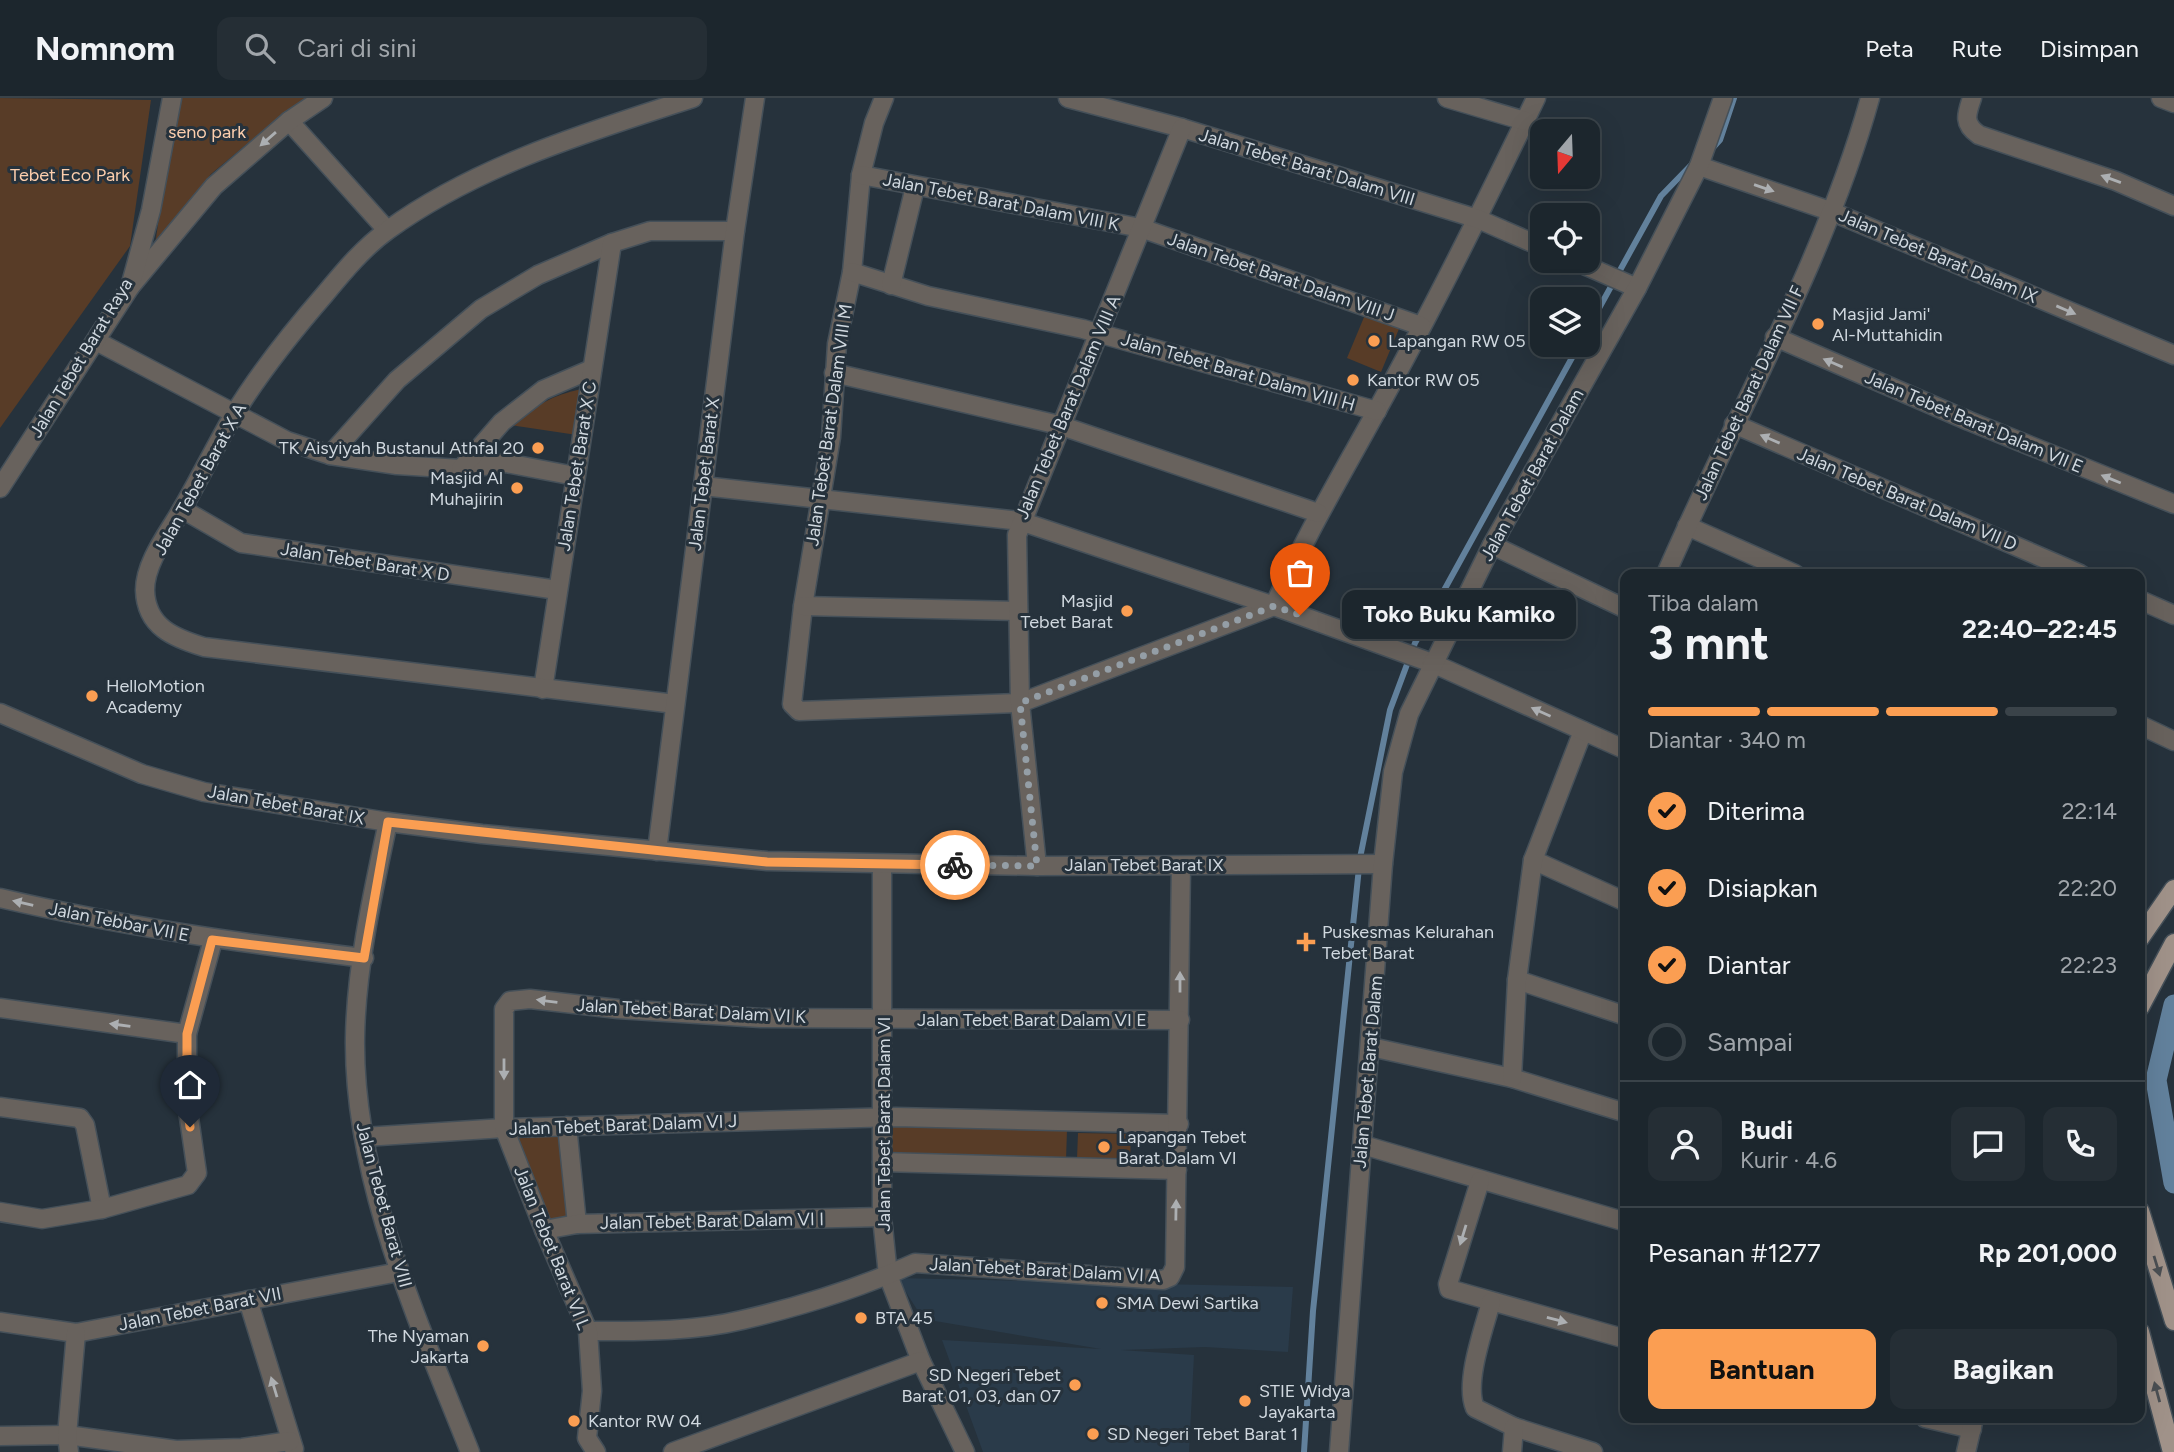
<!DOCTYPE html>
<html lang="id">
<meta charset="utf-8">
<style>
body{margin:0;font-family:Figtree,sans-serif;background:#252e35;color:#f1f3f6;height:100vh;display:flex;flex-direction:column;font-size:26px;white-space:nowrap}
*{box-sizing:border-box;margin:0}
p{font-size:23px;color:#a0a5aa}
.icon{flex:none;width:38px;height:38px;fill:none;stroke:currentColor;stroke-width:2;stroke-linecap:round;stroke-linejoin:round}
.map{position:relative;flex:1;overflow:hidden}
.drawer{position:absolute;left:1620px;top:471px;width:525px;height:854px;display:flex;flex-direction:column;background:#1c262d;border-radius:14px;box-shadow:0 7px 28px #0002,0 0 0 2px #3a4349}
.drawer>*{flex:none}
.needle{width:46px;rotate:199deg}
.tools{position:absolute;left:1530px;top:21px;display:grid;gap:14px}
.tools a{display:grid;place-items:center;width:70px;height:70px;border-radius:14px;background:#1c262d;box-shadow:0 7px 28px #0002,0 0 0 2px #3a4349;font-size:35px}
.pin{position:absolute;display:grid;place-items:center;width:60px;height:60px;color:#fff;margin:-72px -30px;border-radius:50% 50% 50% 0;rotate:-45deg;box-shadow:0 0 7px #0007}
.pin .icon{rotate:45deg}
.courier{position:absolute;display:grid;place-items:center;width:70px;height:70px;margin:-35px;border:5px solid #fb9e52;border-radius:50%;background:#fff;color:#222;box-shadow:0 2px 9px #0007}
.bubble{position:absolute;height:49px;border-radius:14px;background:#1c262d;box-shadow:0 7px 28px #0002,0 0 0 2px #3a4349;font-size:23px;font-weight:700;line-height:49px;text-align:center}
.headline em{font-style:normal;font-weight:700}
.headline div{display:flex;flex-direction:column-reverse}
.headline{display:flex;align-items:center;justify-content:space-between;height:119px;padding:0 28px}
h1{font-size:46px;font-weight:700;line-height:52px}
.bar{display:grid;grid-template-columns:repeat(4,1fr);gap:10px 7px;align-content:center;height:84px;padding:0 28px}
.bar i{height:9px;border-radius:5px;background:#3a4349}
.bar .selected{background:#fb9e52}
.bar p{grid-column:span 4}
.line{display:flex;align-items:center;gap:18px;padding:0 28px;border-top:2px solid #3a4349}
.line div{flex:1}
.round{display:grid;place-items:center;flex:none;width:74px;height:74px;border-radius:14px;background:#252e35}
ol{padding:0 28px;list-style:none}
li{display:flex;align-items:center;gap:21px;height:77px}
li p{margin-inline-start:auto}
li .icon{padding:7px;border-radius:50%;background:#fb9e52;color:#111;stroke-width:4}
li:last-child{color:#a0a5aa}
li i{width:38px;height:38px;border:4px solid #3a4349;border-radius:50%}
.primary-button{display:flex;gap:14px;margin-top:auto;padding:14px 28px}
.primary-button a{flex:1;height:80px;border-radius:14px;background:#fb9e52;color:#111;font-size:28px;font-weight:700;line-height:80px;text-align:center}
.primary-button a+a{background:#252e35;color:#f1f3f6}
header{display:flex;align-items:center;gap:42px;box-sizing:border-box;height:98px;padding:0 35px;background:#1c262d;border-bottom:2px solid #3a4349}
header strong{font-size:33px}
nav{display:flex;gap:38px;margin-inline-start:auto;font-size:24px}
.search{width:490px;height:63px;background:#252e35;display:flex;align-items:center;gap:18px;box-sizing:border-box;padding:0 24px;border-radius:14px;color:#a0a5aa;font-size:26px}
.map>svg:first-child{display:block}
.built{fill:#2a3b4a}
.green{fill:#583c27}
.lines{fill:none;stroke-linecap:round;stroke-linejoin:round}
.stream{stroke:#62819c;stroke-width:6}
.canal{stroke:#62819c;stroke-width:21}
.minor-casing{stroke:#455059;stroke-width:21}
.tertiary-casing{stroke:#455059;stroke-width:21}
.primary-casing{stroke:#455059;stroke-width:21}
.minor{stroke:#68625d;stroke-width:18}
.tertiary{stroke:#68625d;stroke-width:18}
.primary{stroke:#a09289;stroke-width:18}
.oneway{fill:#acafb2}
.oneway2{fill:#4b4f53}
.done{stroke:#949ea6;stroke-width:7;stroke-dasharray:0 12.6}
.route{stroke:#fb9e52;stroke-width:9}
.poi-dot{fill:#fb9e52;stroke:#26323c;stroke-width:2.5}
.labels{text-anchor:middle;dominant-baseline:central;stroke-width:6;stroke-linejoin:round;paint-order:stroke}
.park-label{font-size:18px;fill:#fccead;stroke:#26323c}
.street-label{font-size:18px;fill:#d0d8df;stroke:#26323c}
.poi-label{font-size:18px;fill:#d0d8df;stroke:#26323c;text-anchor:start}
</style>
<header>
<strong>Nomnom</strong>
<div class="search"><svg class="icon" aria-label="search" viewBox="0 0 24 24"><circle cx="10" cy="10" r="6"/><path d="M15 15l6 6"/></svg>Cari di sini</div>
<nav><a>Peta</a><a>Rute</a><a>Disimpan</a></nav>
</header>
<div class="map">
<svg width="2174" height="1354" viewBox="0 0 2174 1354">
<rect width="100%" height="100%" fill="#26323c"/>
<path class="built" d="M897 1180 1293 1189 1288 1254 1205 1249 1121 1252 1194 1257 1189 1354H983L942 1242 1101 1251 923 1221Z"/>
<g class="green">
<path d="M0 0 151 2 130 148 0 330Z"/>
<path d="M176 0H309L283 16 211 76 155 147Z"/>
<path d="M1367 212 1401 226 1381 274 1347 260Z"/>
<path d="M583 291 577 337 510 327C534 309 553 296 583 291Z"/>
<path d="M890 1028 1067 1032 1066 1062 890 1058Z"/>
<path d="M510 1034H559L570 1121 544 1128Z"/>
<path d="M1078 1035 1131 1036 1130 1063 1077 1061Z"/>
</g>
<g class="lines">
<g class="stream">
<path d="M1709 54 1720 42 1734 0"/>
<path d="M1587 232 1661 98 1694 64"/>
<path d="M1304 1354 1313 1213 1360 760 1390 612 1415 545 1579 247"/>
</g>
<path class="canal" d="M2174 907 2156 982 2174 1085"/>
<defs>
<g id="minor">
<path d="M884 0 874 25 861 77 852 174 837 246 831 339 803 508 792 606 799 613 1020 605 1274 508C1304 440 1341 378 1376 314 1433 211 1485 106 1536 0"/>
<path d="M1068 0 1182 30 1478 121 1542 149"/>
<path d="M1447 0 1525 23"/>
<path d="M1972 0C1966 17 1963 26 1979 37L2116 83 2174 108"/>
<path d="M2161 0 2174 5"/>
<path d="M289 23 387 132"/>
<path d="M1699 68 1830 113 2174 257"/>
<path d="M861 77 1141 130 1421 228"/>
<path d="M1575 163 1637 190"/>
<path d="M852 174 928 198 1083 231 1377 313"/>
<path d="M891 187 915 89"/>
<path d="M130 189 214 88 289 23 323 0"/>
<path d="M1775 239 1969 323 2174 406"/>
<path d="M96 243 287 343 330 357 397 367 461 371 506 365 575 378"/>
<path d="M834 275 1059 327 1318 415"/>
<path d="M1734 326 2080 476"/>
<path d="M330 357 397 282 481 211 538 177 612 145 650 133H735"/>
<path d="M461 371 502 324 543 292 592 271"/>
<path d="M703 388 1020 423 1274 508 1432 565"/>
<path d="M182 411 241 445 557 492"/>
<path d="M1687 428 1795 476"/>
<path d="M1492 447 1626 511"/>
<path d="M1666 476C1733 321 1825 162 1870 0"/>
<path d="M2140 502 2174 517"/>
<path d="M803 508 1018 513"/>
<path d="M543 591 612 145"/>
<path d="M675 606 204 549C174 540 146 529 145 492 145 464 169 434 182 411 200 380 215 349 233 318 259 275 292 234 325 196 344 173 364 149 388 132 478 67 588 34 693 0"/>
<path d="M2140 627 2174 643"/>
<path d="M657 753 735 133 755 0"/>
<path d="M1533 762 1626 804"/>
<path d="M882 766V1119L888 1177 921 1263 965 1354"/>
<path d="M1037 768 1020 605 1017 437 1182 30"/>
<path d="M0 800C120 828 241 845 364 860"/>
<path d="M1517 882 1626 918"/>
<path d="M0 910 187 936"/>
<path d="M1371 949 1512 980 1626 1015"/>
<path d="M1512 980 1517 882 1533 762 1583 633"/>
<path d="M0 1009 80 1020 85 1027 102 1111"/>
<path d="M567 1028 577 1126"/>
<path d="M364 1039 504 1030 896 1019 1179 1026"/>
<path d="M1363 1047 1626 1124"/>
<path d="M882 1064 1177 1072"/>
<path d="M1480 1083 1448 1186 1449 1191 1626 1241"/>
<path d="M0 1114 42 1121 102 1111 188 1087 197 1075 187 1006V936L213 842"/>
<path d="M544 1132 577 1126 882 1119"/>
<path d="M248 1202 294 1351"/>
<path d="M1491 1204C1484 1231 1464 1284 1475 1310L1514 1329 1593 1354"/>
<path d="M0 1224 76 1235 399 1174"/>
<path d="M588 1233C639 1233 692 1234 742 1222 798 1209 862 1189 915 1165L1163 1182 1170 1179 1175 1169 1181 768"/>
<path d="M1925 1320 1972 1331"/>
<path d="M0 1338 67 1337 176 1352 242 1350 290 1343"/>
<path d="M69 1354 67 1337 76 1235"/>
<path d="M596 1354 587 1340 592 1293 588 1233 544 1132 504 1030V911L510 903 530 901 618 911 761 920 1180 922"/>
<path d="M673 1354 921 1263"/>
<path d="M1512 1354 1514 1329"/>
<path d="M1966 1354 1974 1320"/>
</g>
<g id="tertiary">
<path d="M0 390 130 189 151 112 172 0"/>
<path d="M1432 565 1626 652"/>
<path d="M0 615 142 676 204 694 388 724 482 736 767 763 1037 768 1383 766"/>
<path d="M388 724C373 794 356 869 355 940 353 1082 419 1225 470 1354"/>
<path d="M1339 1354 1383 766 1393 674 1409 616 1492 447 1637 190 1699 68 1723 0"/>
</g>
<g id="primary">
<path d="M2140 840 2174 791"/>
<path d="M2140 909 2174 845"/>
<path d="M2140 1113 2174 1223"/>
<path d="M2140 1234 2172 1354"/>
</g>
</defs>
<use href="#minor" class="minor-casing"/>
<use href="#tertiary" class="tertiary-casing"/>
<use href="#primary" class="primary-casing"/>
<use href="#minor" class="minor"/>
<use href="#tertiary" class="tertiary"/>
<use href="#primary" class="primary"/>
</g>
<defs><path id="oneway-solid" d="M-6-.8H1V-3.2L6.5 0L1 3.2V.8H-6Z" transform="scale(1.75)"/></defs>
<g class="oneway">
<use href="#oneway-solid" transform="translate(268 41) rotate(139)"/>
<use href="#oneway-solid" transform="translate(2111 81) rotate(-160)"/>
<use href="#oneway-solid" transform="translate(1764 90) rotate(19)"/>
<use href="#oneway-solid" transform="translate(2066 212) rotate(23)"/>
<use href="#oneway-solid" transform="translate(1833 265) rotate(-157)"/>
<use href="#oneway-solid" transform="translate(1770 341) rotate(-157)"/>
<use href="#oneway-solid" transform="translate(2111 381) rotate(-158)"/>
<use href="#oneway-solid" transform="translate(1541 614) rotate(-156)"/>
<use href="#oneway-solid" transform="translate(23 805) rotate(-167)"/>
<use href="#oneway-solid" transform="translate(1180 884) rotate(-90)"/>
<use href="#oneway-solid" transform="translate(547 903) rotate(-173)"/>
<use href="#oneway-solid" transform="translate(120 927) rotate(-172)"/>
<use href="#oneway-solid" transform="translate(504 971) rotate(90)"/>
<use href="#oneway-solid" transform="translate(1176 1112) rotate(-89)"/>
<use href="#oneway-solid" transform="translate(1463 1137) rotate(107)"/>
<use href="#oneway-solid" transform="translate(1557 1222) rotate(15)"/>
<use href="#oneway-solid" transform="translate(274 1289) rotate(-107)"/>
</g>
<g class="oneway2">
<use href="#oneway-solid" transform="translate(2157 1168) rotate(73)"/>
<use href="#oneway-solid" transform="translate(2157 1294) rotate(-105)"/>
</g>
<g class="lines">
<path class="done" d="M955 767 1037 768 1020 605 1274 508 1300 517"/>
<path class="route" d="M190 1029 187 1006V936L212 842 364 860 388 724 767 764 955 767"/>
</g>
<g class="poi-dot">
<circle cx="1818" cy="226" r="7"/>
<circle cx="1374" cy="243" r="7"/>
<circle cx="1353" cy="282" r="7"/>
<circle cx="538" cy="350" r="7"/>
<circle cx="517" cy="390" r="7"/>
<circle cx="1127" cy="513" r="7"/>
<circle cx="92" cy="598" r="7"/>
<path d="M1302.5 833.5h7v7h7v7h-7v7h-7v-7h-7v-7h7z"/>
<circle cx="1104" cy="1049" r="7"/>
<circle cx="1102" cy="1205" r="7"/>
<circle cx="861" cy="1220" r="7"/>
<circle cx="483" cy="1248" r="7"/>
<circle cx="1075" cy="1287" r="7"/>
<circle cx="1245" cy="1303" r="7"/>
<circle cx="574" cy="1323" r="7"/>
<circle cx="1093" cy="1336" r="7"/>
</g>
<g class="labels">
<g class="park-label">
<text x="207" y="34">seno park</text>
<text x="70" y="77">Tebet Eco Park</text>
</g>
<g class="street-label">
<text transform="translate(1307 69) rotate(17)">Jalan Tebet Barat Dalam VIII</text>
<text transform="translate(1001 104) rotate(11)">Jalan Tebet Barat Dalam VIII K</text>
<text transform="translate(1938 158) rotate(23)">Jalan Tebet Barat Dalam IX</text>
<text transform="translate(1281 179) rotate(19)">Jalan Tebet Barat Dalam VIII J</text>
<text transform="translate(81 260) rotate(-59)">Jalan Tebet Barat Raya</text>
<text transform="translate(1238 274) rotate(16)">Jalan Tebet Barat Dalam VIII H</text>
<text transform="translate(1749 295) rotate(-65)">Jalan Tebet Barat Dalam VII F</text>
<text transform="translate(1068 309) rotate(-67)">Jalan Tebet Barat Dalam VIII A</text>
<text transform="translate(1974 324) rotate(23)">Jalan Tebet Barat Dalam VII E</text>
<text transform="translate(829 327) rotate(-82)">Jalan Tebet Barat Dalam VIII M</text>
<text transform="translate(577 368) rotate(-81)">Jalan Tebet Barat X C</text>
<text transform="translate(704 376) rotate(-83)">Jalan Tebet Barat X</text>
<text transform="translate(1532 377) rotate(-61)">Jalan Tebet Barat Dalam</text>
<text transform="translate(200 381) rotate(-61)">Jalan Tebet Barat X A</text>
<text transform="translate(1907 401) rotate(23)">Jalan Tebet Barat Dalam VII D</text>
<text transform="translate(365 464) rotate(9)">Jalan Tebet Barat X D</text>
<text transform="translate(286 707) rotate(10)">Jalan Tebet Barat IX</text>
<text x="1144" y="767">Jalan Tebet Barat IX</text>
<text transform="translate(119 824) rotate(11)">Jalan Tebbar VII E</text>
<text transform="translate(691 913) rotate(3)">Jalan Tebet Barat Dalam VI K</text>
<text x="1032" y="922">Jalan Tebet Barat Dalam VI E</text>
<text transform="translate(1368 974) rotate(-85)">Jalan Tebet Barat Dalam</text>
<text transform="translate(884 1026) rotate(-90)">Jalan Tebet Barat Dalam VI</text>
<text transform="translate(623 1027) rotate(-2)">Jalan Tebet Barat Dalam VI J</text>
<text transform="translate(384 1107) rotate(75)">Jalan Tebet Barat VIII</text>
<text transform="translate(712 1123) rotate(-1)">Jalan Tebet Barat Dalam VI I</text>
<text transform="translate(552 1150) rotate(68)">Jalan Tebet Barat VI L</text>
<text transform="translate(1045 1172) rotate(3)">Jalan Tebet Barat Dalam VI A</text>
<text transform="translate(200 1211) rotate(-11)">Jalan Tebet Barat VII</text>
</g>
<g class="poi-label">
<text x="1832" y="216">Masjid Jami'<tspan x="1832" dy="21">Al-Muttahidin</tspan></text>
<text x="1388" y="243">Lapangan RW 05</text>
<text x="1367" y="282">Kantor RW 05</text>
<text x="524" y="350" text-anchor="end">TK Aisyiyah Bustanul Athfal 20</text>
<text x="503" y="380" text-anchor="end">Masjid Al<tspan x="503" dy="21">Muhajirin</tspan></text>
<text x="1113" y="503" text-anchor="end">Masjid<tspan x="1113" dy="21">Tebet Barat</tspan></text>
<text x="106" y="588">HelloMotion<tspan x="106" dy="21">Academy</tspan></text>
<text x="1322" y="834">Puskesmas Kelurahan<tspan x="1322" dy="21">Tebet Barat</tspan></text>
<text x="1118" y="1039">Lapangan Tebet<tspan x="1118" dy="21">Barat Dalam VI</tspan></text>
<text x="1116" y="1205">SMA Dewi Sartika</text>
<text x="875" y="1220">BTA 45</text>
<text x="469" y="1238" text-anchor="end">The Nyaman<tspan x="469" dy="21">Jakarta</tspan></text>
<text x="1061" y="1277" text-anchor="end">SD Negeri Tebet<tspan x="1061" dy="21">Barat 01, 03, dan 07</tspan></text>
<text x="1259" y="1293">STIE Widya<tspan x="1259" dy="21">Jayakarta</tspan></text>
<text x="588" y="1323">Kantor RW 04</text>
<text x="1107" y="1336">SD Negeri Tebet Barat 1</text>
</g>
</g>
</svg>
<div class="tools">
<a><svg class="needle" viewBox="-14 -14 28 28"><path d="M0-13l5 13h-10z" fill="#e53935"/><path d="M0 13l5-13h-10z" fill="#a0a5aa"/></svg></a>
<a><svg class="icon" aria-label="locate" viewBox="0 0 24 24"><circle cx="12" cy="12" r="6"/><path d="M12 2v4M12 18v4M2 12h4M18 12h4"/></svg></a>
<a><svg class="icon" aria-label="layers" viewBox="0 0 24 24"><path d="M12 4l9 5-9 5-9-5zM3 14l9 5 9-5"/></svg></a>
</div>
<div class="pin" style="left:1300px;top:517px;background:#ea580c"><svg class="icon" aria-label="bag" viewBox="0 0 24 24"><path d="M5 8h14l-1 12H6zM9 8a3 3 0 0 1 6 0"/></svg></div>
<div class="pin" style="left:190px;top:1029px;background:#1f2937"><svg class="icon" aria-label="home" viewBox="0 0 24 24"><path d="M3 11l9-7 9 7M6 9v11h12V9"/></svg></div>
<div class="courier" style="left:955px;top:767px"><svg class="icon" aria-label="bike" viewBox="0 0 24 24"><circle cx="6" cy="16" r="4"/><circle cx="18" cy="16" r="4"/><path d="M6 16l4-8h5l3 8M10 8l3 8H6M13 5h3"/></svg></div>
<div class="bubble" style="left:1342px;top:492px;width:234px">Toko Buku Kamiko</div>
<section class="drawer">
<div class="headline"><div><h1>3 mnt</h1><p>Tiba dalam</p></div><em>22:40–22:45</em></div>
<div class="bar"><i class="selected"></i><i class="selected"></i><i class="selected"></i><i></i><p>Diantar · 340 m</p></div>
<ol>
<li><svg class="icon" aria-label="check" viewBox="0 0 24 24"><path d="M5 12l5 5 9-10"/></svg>Diterima<p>22:14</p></li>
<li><svg class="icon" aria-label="check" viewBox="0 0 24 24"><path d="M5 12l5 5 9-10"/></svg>Disiapkan<p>22:20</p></li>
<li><svg class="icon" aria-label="check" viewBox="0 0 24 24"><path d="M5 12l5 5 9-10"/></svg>Diantar<p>22:23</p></li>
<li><i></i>Sampai</li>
</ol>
<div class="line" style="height:126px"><a class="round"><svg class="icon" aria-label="person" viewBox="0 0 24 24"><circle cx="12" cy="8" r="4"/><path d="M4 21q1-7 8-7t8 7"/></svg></a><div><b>Budi</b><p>Kurir · 4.6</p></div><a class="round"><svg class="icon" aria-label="chat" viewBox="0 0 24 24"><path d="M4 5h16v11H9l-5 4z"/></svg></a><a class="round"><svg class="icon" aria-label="phone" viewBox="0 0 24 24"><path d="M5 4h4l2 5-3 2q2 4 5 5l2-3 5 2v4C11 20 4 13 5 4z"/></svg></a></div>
<div class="line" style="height:91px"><div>Pesanan #1277</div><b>Rp 201,000</b></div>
<div class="primary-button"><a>Bantuan</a><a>Bagikan</a></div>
</section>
</div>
